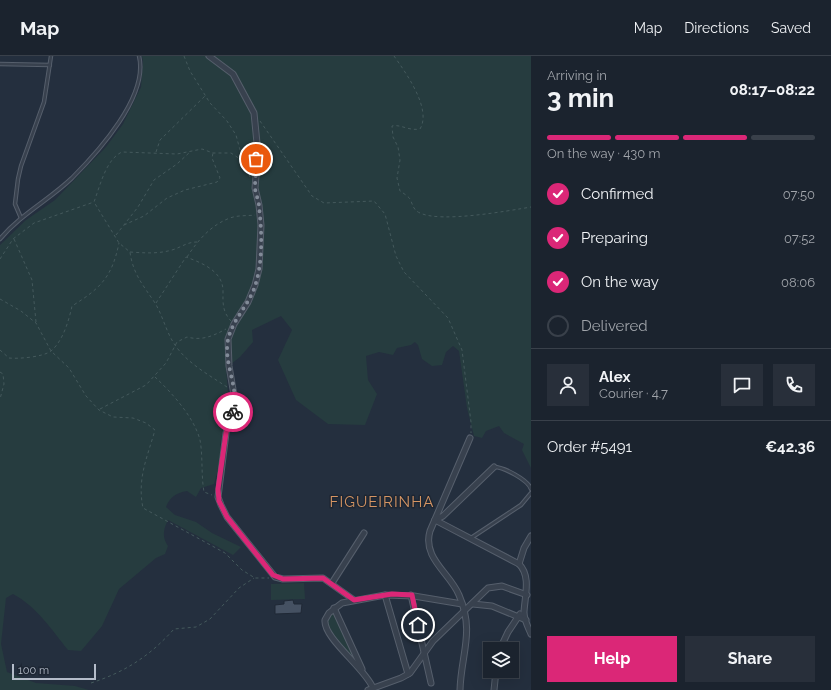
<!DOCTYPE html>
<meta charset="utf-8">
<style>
body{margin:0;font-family:Raleway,sans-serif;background:#282f3a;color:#f1f3f6;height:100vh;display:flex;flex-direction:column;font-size:15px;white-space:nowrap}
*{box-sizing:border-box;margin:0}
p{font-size:13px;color:#a0a4aa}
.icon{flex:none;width:22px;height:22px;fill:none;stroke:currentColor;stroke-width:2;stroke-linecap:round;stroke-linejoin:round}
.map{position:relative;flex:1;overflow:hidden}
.drawer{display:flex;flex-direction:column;background:#1b232e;width:300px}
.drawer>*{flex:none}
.buttons{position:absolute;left:483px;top:586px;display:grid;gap:8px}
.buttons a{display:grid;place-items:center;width:36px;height:36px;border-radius:0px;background:#1b232e;box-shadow:0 4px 16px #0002,0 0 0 1px #39404a;font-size:20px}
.scale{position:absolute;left:12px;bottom:10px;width:84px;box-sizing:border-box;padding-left:4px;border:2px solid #b4bcc9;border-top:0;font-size:11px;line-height:14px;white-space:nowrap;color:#b4bcc9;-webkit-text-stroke:3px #1d2633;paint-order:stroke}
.pin{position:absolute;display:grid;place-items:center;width:34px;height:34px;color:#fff;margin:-17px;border:2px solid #fff;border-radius:50%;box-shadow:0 1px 4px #0007}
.courier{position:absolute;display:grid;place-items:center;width:40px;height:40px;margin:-20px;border:3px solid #db2777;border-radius:50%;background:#fff;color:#222;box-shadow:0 1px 5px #0007}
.head em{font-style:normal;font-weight:700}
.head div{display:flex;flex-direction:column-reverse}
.head{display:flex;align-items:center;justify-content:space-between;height:68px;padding:0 16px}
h1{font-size:26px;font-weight:700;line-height:30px}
.bar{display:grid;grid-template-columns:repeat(4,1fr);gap:6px 4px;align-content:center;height:48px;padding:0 16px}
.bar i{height:5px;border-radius:3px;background:#39404a}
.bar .current{background:#db2777}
.bar p{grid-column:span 4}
.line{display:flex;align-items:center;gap:10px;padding:0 16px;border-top:1px solid #39404a}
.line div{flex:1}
.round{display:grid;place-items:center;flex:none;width:42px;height:42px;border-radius:0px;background:#282f3a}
ol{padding:0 16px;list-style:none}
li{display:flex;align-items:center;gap:12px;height:44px}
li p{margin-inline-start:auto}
li .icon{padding:4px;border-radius:50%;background:#db2777;color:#fff;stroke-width:4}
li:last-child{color:#a0a4aa}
li i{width:22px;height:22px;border:2px solid #39404a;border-radius:50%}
.cta{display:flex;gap:8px;margin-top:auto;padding:8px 16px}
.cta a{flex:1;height:46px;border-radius:0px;background:#db2777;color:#fff;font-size:16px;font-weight:700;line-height:46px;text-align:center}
.cta a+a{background:#282f3a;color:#f1f3f6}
header{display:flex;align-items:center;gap:24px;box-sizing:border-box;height:56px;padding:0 20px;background:#1b232e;border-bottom:1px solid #39404a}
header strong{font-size:19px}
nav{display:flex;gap:22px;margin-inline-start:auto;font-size:14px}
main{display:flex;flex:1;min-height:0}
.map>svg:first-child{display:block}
.green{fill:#263c3f}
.building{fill:#455162;stroke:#1f2835}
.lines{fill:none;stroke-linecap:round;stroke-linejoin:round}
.service-casing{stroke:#565f6c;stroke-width:4.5}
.minor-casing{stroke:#565f6c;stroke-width:7}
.path{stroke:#44595c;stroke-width:1;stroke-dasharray:3 3;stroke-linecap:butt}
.service{stroke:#38414e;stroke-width:2.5}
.minor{stroke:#38414e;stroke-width:5}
.done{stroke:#828b98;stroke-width:4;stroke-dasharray:0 7.2}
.route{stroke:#db2777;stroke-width:5}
.labels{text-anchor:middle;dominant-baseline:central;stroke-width:3;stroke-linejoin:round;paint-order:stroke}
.neighbourhood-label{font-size:15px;letter-spacing:1px;fill:#d59563;stroke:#1d2633}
</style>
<header>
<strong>Map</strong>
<nav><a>Map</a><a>Directions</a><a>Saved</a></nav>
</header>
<main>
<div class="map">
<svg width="531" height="634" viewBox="0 0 531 634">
<rect width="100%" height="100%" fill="#242f3e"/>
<g class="green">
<path d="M142 0H531V412L522 394 524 388 504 377 499 370 486 375 482 382 474 380 467 352 459 295 453 290 446 296 442 309 432 310 422 303 418 289 415 286 411 289 397 292 393 299 379 296 366 300 368 324 377 338 365 369 328 368 296 344 278 304 292 274 281 260 252 274 253 286 240 301 226 312 228 336 231 342V352L224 369 220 389 221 402 214 428 201 432 196 441 187 435C176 437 170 441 166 451L175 459 196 466 212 477 241 491 233 499 168 464C163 474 162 481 168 490L165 498 156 502 119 533 102 570 81 595 68 594C52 574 36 550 13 538L6 542 1 588 7 616 36 627 75 630 89 634H0V189L26 164 55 144 106 91 123 68 141 31 143 5Z"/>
<path d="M304 527 305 543 271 544V528Z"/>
<path d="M334 552 362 614 325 570Z"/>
</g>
<path class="building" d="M293 544 294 548H302L301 557 275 558V549L284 548V545Z"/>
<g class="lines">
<defs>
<g id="service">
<path d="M0 8 50 9"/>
<path d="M21 162 15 148 18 123 21 110 44 46 51 0"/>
<path d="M0 183C21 158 49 144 72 122 98 96 149 40 139 0"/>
<path d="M494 411C504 411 528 424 531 433"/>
<path d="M471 482 521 449 531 437"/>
</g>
<g id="minor">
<path d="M209 0 233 18 254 57 258 97 255 132 259 149 261 169 259 213 255 229 248 246 234 268 228 283 229 310 235 345 226 377 218 441 221 449 227 461 275 521 283 523 323 522 354 544"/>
<path d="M435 464 519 508C531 520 525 539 524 556 524 564 528 571 531 578"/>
<path d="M435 464 443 460 494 411"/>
<path d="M519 508 524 492 531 480"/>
<path d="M332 527 364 477"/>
<path d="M385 539 408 618"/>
<path d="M411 539 431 627"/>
<path d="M473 548 492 550 526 564"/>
<path d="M334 552 362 613"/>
<path d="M500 593 508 576 520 558"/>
<path d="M373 632C365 612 323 582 325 564L329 557 342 547 385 539 414 540 462 548"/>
<path d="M368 634 401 622 410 617 433 585 488 532 502 530 527 539"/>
<path d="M460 634C461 598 475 576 459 539 450 517 422 502 430 475L470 382"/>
<path d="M494 634 496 615"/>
</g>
</defs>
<use href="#service" class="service-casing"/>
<use href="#minor" class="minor-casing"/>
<g class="path">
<path d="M184 0 190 15 210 47 227 65 236 79 243 105"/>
<path d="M394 0C406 17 432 53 420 73 408 75 401 68 392 70L393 81 398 91 400 104 397 122 400 135C403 137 408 140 410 143 413 149 413 154 420 157 441 167 507 155 531 151"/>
<path d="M260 65 312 140 324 147 374 145 385 158 396 200 404 216 448 262 462 294 471 366V377"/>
<path d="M156 96 160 84 205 40"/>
<path d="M124 169 144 160 167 142 185 134 217 126 220 122 212 102 213 97"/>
<path d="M116 179 138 151 154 124 177 108 190 96"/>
<path d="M14 183 32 224 36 266"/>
<path d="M130 196C145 197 158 198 172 194 182 191 187 186 197 186"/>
<path d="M187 201C198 184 211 169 230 162 238 159 248 160 255 159"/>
<path d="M0 203 13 183 34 167 94 146"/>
<path d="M0 243 21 255 36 267 51 295 69 312 86 340 99 354 113 361 133 362 146 367 155 374C147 402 137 423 143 452L225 497 242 514 255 522H269"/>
<path d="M156 247 186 201C202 207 223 215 223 235 223 247 222 255 231 265"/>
<path d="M0 294 9 302C19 303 43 301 51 295 63 285 69 264 72 250 101 232 112 221 119 187"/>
<path d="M0 316 3 318 4 328 0 343"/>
<path d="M155 321C172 337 194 361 200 384 203 400 201 419 204 436L212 439"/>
<path d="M227 331C209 319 187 307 175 289 166 276 163 260 155 247 143 229 133 218 130 196L119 187 94 146C100 130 106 103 122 96L177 98 202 93 213 97H231L243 105 250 121"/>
<path d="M100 353 146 329 166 307 177 286 187 281C202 285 213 280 226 273"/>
<path d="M91 627C125 616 150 600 174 573L196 571 210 563 239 532 254 522"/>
</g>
<use href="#service" class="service"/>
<use href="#minor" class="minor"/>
</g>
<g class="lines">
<path class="done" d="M233 356C240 332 223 308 228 284 232 264 249 249 255 230 263 206 262 176 259 151 259 144 255 137 255 131 255 122 257 113 256 103"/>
<path class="route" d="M233 356 226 377 218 433 219 445 227 461 273 519 283 523 323 522 354 544 392 538 412 539 418 569"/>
</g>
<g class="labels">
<g class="neighbourhood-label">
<text x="382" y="446">FIGUEIRINHA</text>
</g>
</g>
</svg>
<div class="buttons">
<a><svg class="icon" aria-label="layers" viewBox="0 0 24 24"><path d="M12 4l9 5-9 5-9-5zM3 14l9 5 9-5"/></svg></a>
</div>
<div class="scale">100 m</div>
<div class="pin" style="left:256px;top:103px;background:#ea580c"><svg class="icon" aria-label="bag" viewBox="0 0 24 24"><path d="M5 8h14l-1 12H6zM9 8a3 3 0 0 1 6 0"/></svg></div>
<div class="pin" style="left:418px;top:569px;background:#1f2937"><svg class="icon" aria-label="home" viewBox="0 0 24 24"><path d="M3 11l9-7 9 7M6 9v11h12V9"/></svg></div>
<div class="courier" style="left:233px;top:356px"><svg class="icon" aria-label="bike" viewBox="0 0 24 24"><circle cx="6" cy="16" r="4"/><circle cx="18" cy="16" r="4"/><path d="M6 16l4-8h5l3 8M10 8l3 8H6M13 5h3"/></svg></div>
</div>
<section class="drawer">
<div class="head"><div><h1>3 min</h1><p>Arriving in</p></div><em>08:17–08:22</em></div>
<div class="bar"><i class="current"></i><i class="current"></i><i class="current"></i><i></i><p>On the way · 430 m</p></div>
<ol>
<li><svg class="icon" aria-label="check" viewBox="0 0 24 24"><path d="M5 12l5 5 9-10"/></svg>Confirmed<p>07:50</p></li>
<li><svg class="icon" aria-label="check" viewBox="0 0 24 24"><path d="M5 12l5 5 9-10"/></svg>Preparing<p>07:52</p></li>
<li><svg class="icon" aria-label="check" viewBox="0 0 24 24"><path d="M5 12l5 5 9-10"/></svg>On the way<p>08:06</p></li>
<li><i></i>Delivered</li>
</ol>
<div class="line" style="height:72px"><a class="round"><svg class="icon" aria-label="person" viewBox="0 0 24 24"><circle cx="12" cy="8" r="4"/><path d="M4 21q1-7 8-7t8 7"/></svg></a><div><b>Alex</b><p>Courier · 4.7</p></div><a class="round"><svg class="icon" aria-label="chat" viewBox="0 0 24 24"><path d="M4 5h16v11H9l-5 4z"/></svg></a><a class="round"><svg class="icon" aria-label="phone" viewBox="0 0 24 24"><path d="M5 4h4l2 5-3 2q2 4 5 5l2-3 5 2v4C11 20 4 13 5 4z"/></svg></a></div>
<div class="line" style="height:52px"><div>Order #5491</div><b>€42.36</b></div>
<div class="cta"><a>Help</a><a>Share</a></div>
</section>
</main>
